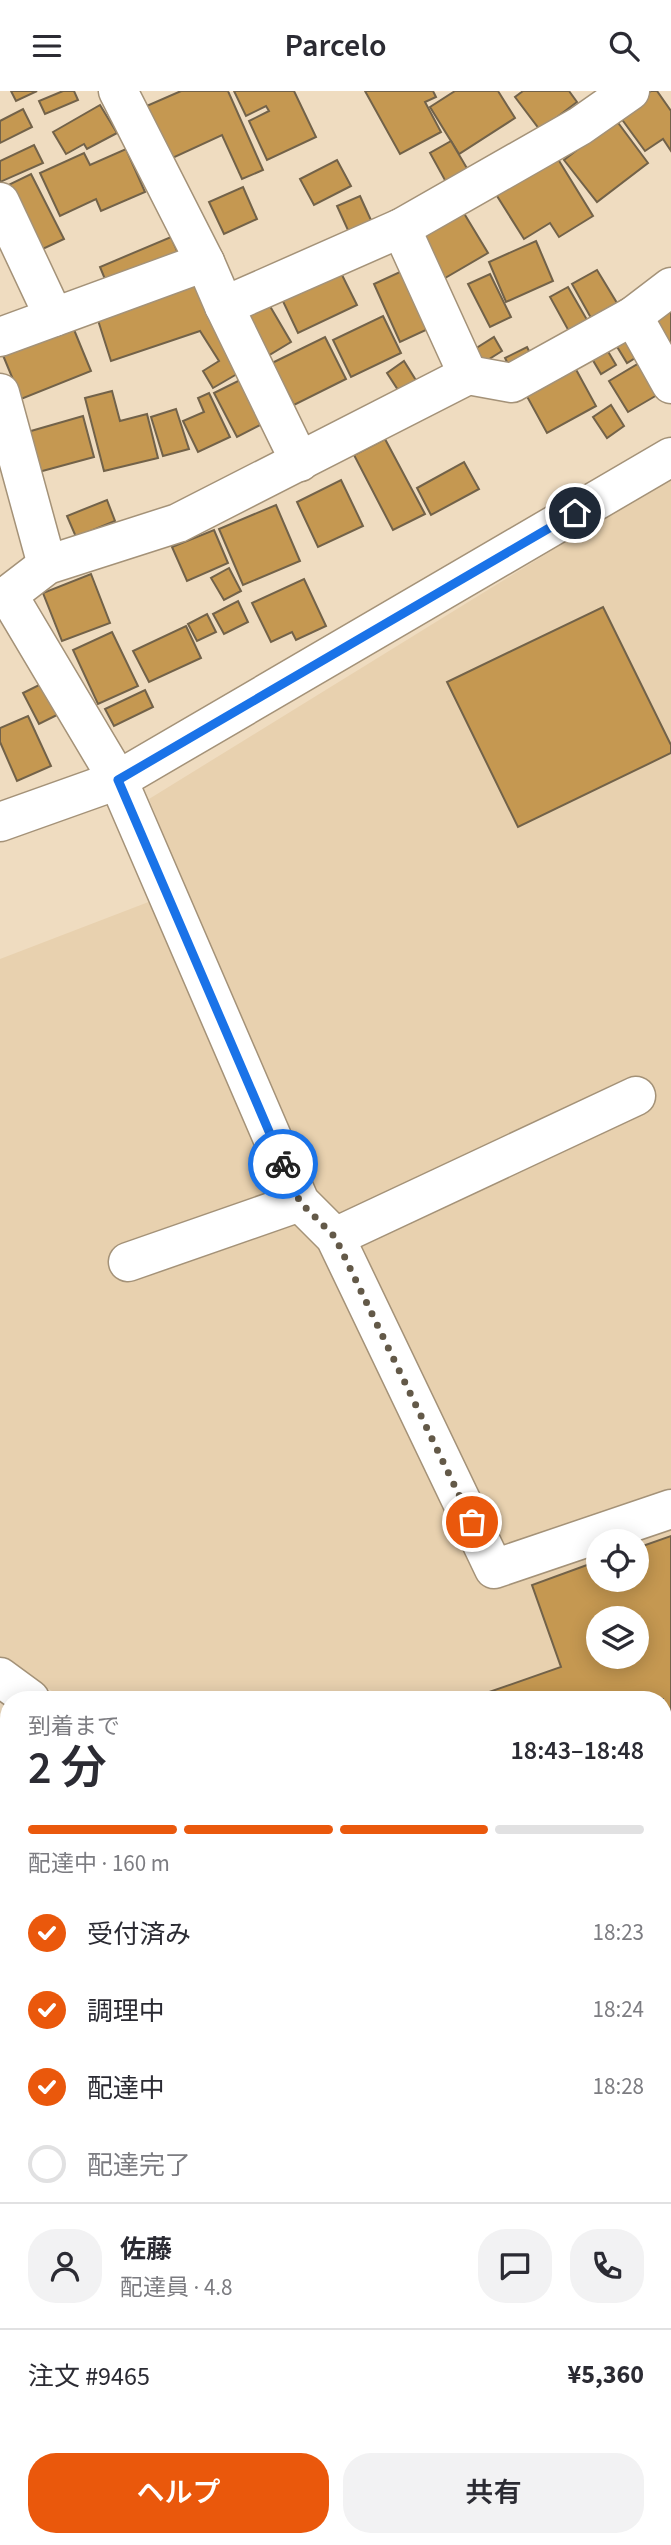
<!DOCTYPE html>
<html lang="ja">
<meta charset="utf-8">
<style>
body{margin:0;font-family:"Source Sans 3","Noto Sans JP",sans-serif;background:#f2f2f3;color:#2b2b33;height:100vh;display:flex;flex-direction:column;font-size:26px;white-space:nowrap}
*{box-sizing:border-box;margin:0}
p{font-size:23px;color:#7c7c81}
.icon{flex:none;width:38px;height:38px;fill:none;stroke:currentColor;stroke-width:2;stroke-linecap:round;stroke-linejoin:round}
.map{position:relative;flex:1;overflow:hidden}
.panel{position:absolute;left:0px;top:1600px;width:672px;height:856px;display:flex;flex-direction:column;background:#fff;border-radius:28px 28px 0 0;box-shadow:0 4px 18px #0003}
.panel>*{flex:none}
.fabs{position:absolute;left:586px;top:1438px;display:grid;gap:14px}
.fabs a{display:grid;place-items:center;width:63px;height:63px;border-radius:50%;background:#fff;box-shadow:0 4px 18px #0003;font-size:35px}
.pin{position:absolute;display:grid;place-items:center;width:60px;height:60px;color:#fff;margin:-30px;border:4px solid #fff;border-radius:50%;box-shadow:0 2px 7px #0007}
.courier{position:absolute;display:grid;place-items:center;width:70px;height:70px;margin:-35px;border:5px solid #1a73e8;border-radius:50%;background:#fff;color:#222;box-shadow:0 2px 9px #0007}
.headline em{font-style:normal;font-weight:600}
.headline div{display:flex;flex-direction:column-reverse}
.headline{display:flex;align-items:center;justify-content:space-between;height:119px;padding:0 28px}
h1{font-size:46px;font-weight:600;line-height:52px}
.bar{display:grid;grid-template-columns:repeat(4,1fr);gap:10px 7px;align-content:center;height:84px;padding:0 28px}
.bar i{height:9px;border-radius:5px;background:#e1e1e2}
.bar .current{background:#ea580c}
.bar p{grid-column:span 4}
.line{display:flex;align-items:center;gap:18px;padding:0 28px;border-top:2px solid #e1e1e2}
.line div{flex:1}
.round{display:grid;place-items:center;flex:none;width:74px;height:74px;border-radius:28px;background:#f2f2f3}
ol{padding:0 28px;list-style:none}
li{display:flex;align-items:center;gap:21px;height:77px}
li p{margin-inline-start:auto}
li .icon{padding:7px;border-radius:50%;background:#ea580c;color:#fff;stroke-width:4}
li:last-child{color:#7c7c81}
li i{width:38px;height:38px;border:4px solid #e1e1e2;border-radius:50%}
.action{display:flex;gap:14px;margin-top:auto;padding:14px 28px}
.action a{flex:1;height:80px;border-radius:28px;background:#ea580c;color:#fff;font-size:28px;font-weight:600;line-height:80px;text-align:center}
.action a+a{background:#f2f2f3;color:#2b2b33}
header{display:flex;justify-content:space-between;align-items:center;height:91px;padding:0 28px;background:#fff;font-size:32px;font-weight:600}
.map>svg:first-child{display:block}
.built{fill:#e8d1af;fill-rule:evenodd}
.water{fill:#4dc0cf}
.building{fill:#c59851;stroke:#726249;stroke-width:2;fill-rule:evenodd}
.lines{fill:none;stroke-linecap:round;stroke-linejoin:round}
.minor-casing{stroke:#a49278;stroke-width:41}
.minor{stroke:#fff;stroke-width:38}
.done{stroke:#635948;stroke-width:7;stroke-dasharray:0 12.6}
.route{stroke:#1a73e8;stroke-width:9}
</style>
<header><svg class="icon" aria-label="menu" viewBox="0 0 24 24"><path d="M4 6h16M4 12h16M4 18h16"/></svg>Parcelo<svg class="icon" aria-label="search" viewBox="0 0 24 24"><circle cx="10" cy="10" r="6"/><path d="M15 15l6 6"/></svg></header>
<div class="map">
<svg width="671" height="2454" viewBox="0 0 671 2454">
<rect width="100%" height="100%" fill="#efdcc0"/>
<g class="built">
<path d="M671 386V2454H386L384 2447 663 2446V1608H64L0 1566V868L185 797 149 708ZM598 1451H637V1489H598ZM598 1528H637V1566H598Z"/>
<path d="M0 2171 9 2200V2446L83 2447 86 2454H0Z"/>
</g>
<g class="water">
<path d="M0 1654 9 1662V2111L0 2082Z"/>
<path d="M328 2446 331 2454H115L113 2447Z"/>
</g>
<g class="building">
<path d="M11 0H37L16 10Z"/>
<path d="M63 0H74L78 9 45 23 39 10Z"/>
<path d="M181 0H228L263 79 242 88 222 44 166 70 142 17Z"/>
<path d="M234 0H294L316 46 267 69 249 30 269 20 266 15 246 25Z"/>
<path d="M365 0H433L436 6 425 11 441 41 400 63Z"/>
<path d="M455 0H498L515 27 459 63 430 16Z"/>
<path d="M523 0H569L577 11 540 39 515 6Z"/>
<path d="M651 0H657L671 20V60L663 48 645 60 618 23Z"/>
<path d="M100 14 117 42 87 58 84 53 66 63 53 41Z"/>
<path d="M23 18 32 36 0 52V30Z"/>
<path d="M616 29 648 72 597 111 564 69Z"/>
<path d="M451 50 468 79 446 91 430 62Z"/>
<path d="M34 54 43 72 0 91V70Z"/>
<path d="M126 58 145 101 101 120 96 108 60 125 40 82 84 62 90 74Z"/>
<path d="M553 60 593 125 559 146 550 132 524 148 492 97Z"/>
<path d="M337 69 351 95 314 114 300 88Z"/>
<path d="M31 83 64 148 32 163 0 98Z"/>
<path d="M243 96 257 128 224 143 209 111Z"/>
<path d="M360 105 375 138 352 148 337 115Z"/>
<path d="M462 119 488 162 440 190 415 148Z"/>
<path d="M171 146 181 169 109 198 100 176Z"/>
<path d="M536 150 553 190 506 211 489 171Z"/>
<path d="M415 174 441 232 400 251 374 193Z"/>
<path d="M338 176 357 214 298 242 280 204Z"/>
<path d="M597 179 617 212 591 227 572 193Z"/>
<path d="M490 183 511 226 490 236 468 193Z"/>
<path d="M195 190 249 276 213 297 203 280 219 270 200 240 111 270 96 223Z"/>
<path d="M568 196 590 234 571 244 550 206Z"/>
<path d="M671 202V270L642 222Z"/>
<path d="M264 205 291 251 266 266 239 219Z"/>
<path d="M383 225 401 262 351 286 333 249Z"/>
<path d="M70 229 91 280 21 308 0 257Z"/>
<path d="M325 246 346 288 294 314 272 272Z"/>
<path d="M494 246 502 260 478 275 470 261Z"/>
<path d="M629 246 640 264 627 272 616 254Z"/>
<path d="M527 256 533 268 511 279 505 267Z"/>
<path d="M606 257 616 274 601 283 591 266Z"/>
<path d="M646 268 664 300 628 321 609 290Z"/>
<path d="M404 270 417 291 400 302 387 282Z"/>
<path d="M573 273 596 315 547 342 524 300Z"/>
<path d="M248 285 270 329 237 346 214 302Z"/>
<path d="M112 300 120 330 147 323 158 367 104 380 85 307Z"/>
<path d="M209 302 230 346 198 361 183 330 204 321 198 307Z"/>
<path d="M611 314 624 335 607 347 593 326Z"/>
<path d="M176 318 189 358 163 365 151 326Z"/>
<path d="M83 325 94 366 35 382 24 342Z"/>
<path d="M385 348 425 423 393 439 354 364Z"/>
<path d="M464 371 479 398 431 424 417 397Z"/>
<path d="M341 389 363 435 318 456 297 411Z"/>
<path d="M107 409 115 430 76 446 67 425Z"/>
<path d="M276 414 300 470 243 494 219 438Z"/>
<path d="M214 439 228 472 187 490 172 456Z"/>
<path d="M229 477 241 500 224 509 211 487Z"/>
<path d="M91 483 110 532 62 550 43 502Z"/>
<path d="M304 488 326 535 296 549 292 541 271 551 252 512Z"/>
<path d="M238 510 248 531 224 543 213 523Z"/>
<path d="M603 516 671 654V662L518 736 447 591Z"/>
<path d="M207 523 216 541 197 550 188 533Z"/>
<path d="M186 535 201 567 149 591 133 560Z"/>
<path d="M112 541 138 595 98 613 73 559Z"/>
<path d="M43 592 59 623 39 633 23 602Z"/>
<path d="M145 599 153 616 114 635 105 618Z"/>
<path d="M28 625 51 675 17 690 0 651V637Z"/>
<path d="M671 1445V1997L663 2000V1608H469L561 1576 532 1494 598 1470V1489H637V1457ZM598 1528H637V1566H598Z"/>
<path d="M671 2044V2134L663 2137V2046Z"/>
</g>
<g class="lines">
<defs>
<g id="minor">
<path d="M118 0 205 171 224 215 300 371"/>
<path d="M0 111 54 226"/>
<path d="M401 137 468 284"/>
<path d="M224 215 401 137 580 35 630 0"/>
<path d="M633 225 671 293"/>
<path d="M0 246 205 171"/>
<path d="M0 302 47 474"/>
<path d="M8 504 118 689 300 1111 335 1146 494 1478 671 1418"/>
<path d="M0 507 8 504 47 474 178 432 468 284 512 292 633 225 671 196"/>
<path d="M0 731 118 689 671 366"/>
<path d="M335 1146 636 1005"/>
<path d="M128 1171 300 1111"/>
<path d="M0 1586 30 1608"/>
<path d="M0 2150 9 2179"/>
<path d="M0 2238 9 2239"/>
<path d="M92 2446 94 2454"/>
<path d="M397 2446 399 2454"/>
</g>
</defs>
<use href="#minor" class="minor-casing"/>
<use href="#minor" class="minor"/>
</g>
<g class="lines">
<path class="done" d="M283 1073 300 1111 335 1146 472 1431"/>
<path class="route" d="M283 1073 118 689 575 422"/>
</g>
</svg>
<div class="fabs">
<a><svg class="icon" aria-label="locate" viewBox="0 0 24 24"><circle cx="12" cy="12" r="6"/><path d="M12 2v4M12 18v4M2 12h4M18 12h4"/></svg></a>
<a><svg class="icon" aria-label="layers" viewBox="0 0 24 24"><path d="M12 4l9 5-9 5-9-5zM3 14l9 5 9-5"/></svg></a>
</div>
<div class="pin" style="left:472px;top:1431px;background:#ea580c"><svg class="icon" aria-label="bag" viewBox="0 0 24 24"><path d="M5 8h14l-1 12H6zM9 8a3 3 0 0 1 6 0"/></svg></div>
<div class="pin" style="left:575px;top:422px;background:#1f2937"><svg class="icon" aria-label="home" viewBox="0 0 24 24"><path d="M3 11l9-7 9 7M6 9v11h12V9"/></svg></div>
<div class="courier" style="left:283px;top:1073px"><svg class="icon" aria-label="bike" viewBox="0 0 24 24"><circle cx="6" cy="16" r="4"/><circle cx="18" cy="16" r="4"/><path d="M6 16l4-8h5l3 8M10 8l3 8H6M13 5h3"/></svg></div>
<section class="panel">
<div class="headline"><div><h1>2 分</h1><p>到着まで</p></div><em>18:43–18:48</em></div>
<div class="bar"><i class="current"></i><i class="current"></i><i class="current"></i><i></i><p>配達中 · 160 m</p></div>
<ol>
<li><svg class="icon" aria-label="check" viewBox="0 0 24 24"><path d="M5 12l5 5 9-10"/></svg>受付済み<p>18:23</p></li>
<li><svg class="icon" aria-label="check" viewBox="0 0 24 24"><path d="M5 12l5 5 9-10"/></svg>調理中<p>18:24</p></li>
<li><svg class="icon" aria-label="check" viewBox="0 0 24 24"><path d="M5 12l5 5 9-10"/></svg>配達中<p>18:28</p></li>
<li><i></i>配達完了</li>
</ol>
<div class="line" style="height:126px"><a class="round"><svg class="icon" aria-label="person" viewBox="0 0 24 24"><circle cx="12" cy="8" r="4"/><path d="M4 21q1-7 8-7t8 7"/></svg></a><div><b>佐藤</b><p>配達員 · 4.8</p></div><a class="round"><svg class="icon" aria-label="chat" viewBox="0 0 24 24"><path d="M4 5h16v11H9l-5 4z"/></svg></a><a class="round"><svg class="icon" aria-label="phone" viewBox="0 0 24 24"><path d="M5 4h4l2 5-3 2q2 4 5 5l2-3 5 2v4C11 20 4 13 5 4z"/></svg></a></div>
<div class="line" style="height:91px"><div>注文 #9465</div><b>¥5,360</b></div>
<div class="action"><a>ヘルプ</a><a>共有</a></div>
</section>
</div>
